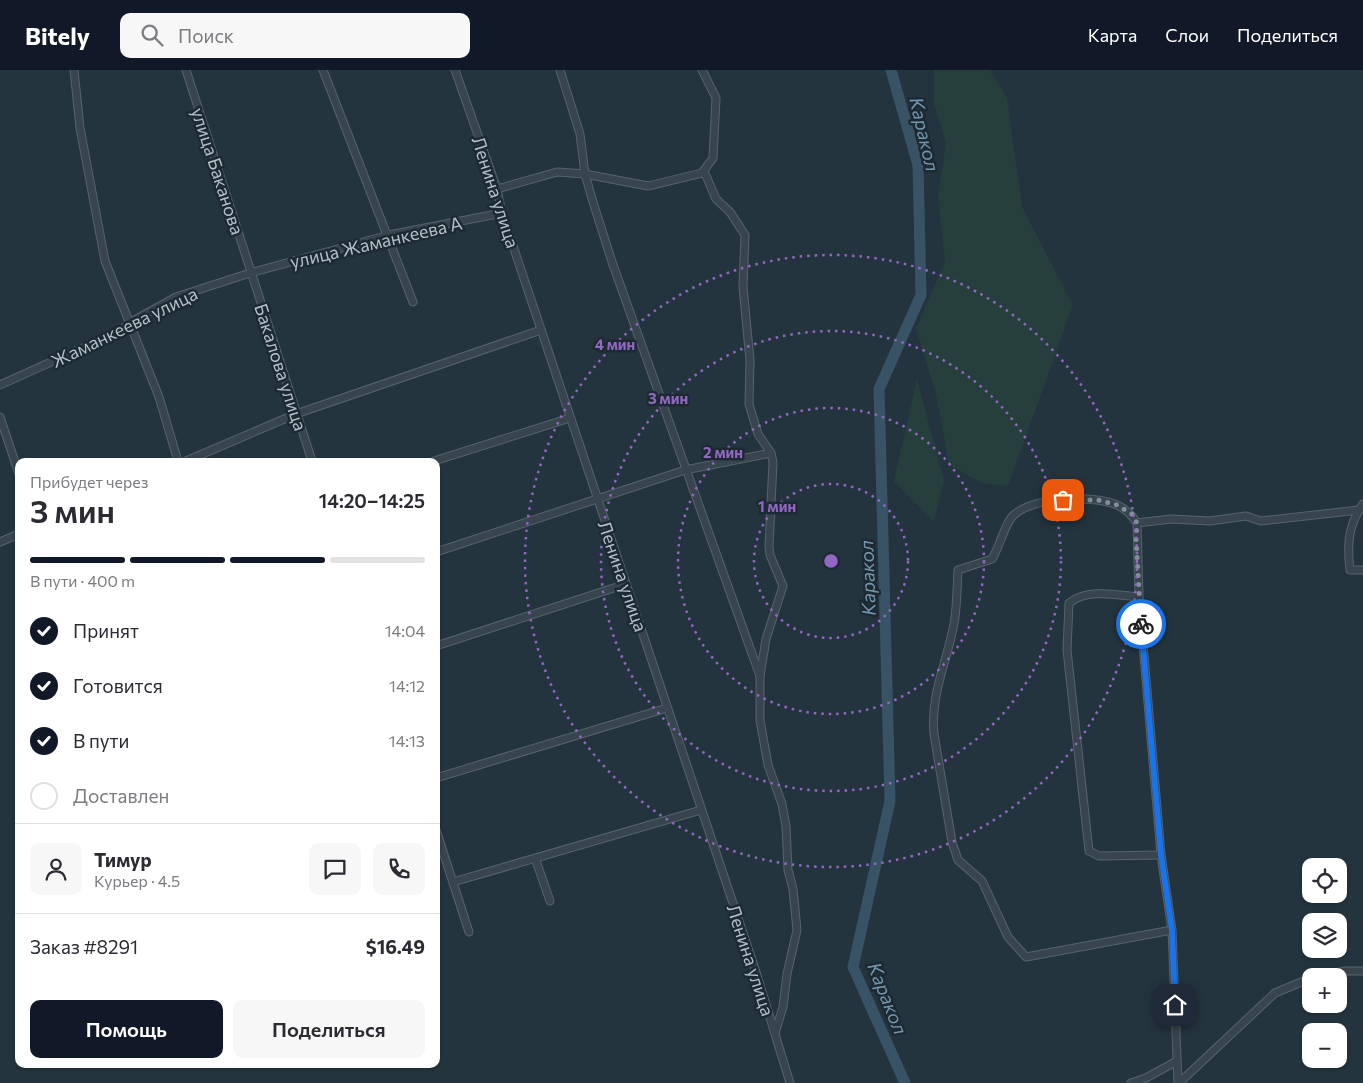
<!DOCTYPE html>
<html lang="ru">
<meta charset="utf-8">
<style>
body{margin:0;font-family:Commissioner,sans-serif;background:#f7f7f7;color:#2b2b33;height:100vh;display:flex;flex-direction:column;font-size:19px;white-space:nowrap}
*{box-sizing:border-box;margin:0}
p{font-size:16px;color:#7c7c81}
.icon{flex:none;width:28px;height:28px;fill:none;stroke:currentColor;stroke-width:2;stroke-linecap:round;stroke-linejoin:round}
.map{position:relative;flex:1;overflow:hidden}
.drawer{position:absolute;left:15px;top:388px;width:425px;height:610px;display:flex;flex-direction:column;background:#fff;border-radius:10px;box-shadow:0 1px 4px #0004}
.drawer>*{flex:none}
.tools{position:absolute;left:1302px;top:788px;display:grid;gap:10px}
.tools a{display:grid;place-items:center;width:45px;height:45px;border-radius:10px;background:#fff;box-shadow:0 1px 4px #0004;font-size:25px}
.pin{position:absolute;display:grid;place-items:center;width:42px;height:42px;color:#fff;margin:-21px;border-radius:10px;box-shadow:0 2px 8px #0006}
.courier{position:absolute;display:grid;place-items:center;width:50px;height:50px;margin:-25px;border:4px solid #1a73e8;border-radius:50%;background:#fff;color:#222;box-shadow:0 1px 6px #0007}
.head em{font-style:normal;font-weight:600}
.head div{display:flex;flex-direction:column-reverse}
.head{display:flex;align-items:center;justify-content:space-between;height:85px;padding:0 15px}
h1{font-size:32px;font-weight:600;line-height:38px}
.bar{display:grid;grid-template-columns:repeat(4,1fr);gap:8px 5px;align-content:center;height:60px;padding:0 15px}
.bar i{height:6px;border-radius:4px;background:#e1e1e2}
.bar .on{background:#111827}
.bar p{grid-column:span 4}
.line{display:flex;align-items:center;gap:12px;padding:0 15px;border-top:1px solid #e1e1e2}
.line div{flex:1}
.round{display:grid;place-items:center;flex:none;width:52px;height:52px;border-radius:10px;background:#f7f7f7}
ol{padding:0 15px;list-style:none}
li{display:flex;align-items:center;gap:15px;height:55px}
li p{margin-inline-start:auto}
li .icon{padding:5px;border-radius:50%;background:#111827;color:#fff;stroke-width:4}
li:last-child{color:#7c7c81}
li i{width:28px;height:28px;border:2px solid #e1e1e2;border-radius:50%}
.primary-button{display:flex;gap:10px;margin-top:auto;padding:10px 15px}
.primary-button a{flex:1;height:58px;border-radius:10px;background:#111827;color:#fff;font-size:20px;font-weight:600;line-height:58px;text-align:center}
.primary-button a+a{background:#f7f7f7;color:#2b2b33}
header{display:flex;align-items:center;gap:30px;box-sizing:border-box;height:70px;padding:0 25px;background:#111827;color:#fff}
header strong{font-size:24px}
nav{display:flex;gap:28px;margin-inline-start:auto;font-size:18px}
.search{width:350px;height:45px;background:#f7f7f7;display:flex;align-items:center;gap:12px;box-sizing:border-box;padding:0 18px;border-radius:10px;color:#7c7c81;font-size:19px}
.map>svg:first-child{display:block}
.green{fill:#263f3d}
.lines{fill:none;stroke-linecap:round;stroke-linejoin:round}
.river{stroke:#385365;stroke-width:11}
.minor-casing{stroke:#56636c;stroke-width:9}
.minor{stroke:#38454e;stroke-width:7}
.done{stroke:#828f98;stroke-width:5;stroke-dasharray:0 9}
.route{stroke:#1a73e8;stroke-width:6}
.ring{fill:none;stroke:#9267c3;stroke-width:2.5;stroke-dasharray:2.5 5}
.labels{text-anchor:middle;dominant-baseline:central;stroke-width:5;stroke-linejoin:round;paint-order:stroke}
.street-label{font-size:18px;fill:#b4c0c9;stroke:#1d2a33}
.water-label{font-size:19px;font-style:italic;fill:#7496ac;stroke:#1d2a33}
.centre{fill:#9267c3;stroke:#1d2a33;stroke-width:2.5}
.ring-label{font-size:15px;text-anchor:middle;font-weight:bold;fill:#9267c3;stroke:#1d2a33;stroke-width:5;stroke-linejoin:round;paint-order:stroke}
</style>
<header>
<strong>Bitely</strong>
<div class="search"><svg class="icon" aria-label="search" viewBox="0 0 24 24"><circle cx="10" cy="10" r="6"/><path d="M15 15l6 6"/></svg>Поиск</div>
<nav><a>Карта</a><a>Слои</a><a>Поделиться</a></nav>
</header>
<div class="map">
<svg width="1363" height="1013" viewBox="0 0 1363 1013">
<rect width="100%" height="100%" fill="#24343e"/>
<g class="green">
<path d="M934 0H990L1007 28 1022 137 1073 235 1008 416 982 413 949 395 936 324 916 259 945 192 938 126 946 73 934 33Z"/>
<path d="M917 309 944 410 934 452 894 411Z"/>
</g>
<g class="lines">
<path class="river" d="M891 0 918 95 921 225 879 319 890 731 853 897 905 1013"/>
<defs>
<g id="minor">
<path d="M74 0 80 58 105 191 159 327 178 391"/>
<path d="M186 0 312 391"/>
<path d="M323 0 413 232"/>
<path d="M455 0 497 119 502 143 756 902 790 1013"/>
<path d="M560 0 580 64 585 104 593 132 612 192 760 606"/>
<path d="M704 101 716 129 730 142 745 165 743 217 750 290 749 334 758 364 771 383 773 392 769 477 770 485 783 516 766 569 760 606V650L768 695 782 734 786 756 788 800 793 819 797 860 787 904 783 937 775 963"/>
<path d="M497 119 557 102 585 104 648 116 702 103 713 88 716 28 702 0"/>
<path d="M0 315 120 261 131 252 176 227 250 203 389 165 502 143"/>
<path d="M0 347 19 404"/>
<path d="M186 391 296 344 541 260"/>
<path d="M434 391 570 348"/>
<path d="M1363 434C1348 455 1347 475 1350 500H1363"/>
<path d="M1137 453 1171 449 1210 451 1246 446 1261 451 1359 440"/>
<path d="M0 472 19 464"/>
<path d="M436 482 685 400 771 383"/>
<path d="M1139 527C1117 525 1087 518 1069 533L1067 580 1089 781 1099 786 1161 785"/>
<path d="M436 576 626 514"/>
<path d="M436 708 667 638"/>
<path d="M436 760 469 862"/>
<path d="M535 788 550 831"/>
<path d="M453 812 701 740"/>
<path d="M1172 860 1026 887 1008 867 982 811 958 790 952 772 934 664C930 625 947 592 954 554 957 537 957 518 958 500L992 489C1000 477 1005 451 1015 444 1035 427 1094 425 1117 435 1126 439 1132 445 1137 453L1139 527 1161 785 1172 860 1178 1013"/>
<path d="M1321 906 1345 901H1363"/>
<path d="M1131 1013 1146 1008 1177 991"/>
<path d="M1179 1013 1275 923 1311 908"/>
</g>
</defs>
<use href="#minor" class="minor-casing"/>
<use href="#minor" class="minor"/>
</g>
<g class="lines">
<path class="done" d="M1063 430H1098L1117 435 1132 444 1137 453 1136 468 1141 554"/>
<path class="route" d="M1141 554 1161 785 1172 860 1175 935"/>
</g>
<g class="ring">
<circle cx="831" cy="491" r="77"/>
<circle cx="831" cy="491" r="153"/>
<circle cx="831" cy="491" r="230"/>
<circle cx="831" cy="491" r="306"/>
</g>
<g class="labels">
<g class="street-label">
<text transform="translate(218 101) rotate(72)">улица Баканова</text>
<text transform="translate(496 122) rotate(72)">Ленина улица</text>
<text transform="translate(376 172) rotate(-13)">улица Жаманкеева А</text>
<text transform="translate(124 257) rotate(-26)">Жаманкеева улица</text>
<text transform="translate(281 297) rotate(72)">Бакалова улица</text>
<text transform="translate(623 506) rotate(71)">Ленина улица</text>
<text transform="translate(751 890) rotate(72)">Ленина улица</text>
</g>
<g class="water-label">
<text transform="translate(925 64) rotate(77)">Каракол</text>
<text transform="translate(867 508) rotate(-92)">Каракол</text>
<text transform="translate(888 928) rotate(68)">Каракол</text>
</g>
</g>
<circle cx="831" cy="491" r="8" class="centre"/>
<g class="ring-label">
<text x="615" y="280">4 мин</text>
<text x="668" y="334">3 мин</text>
<text x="723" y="388">2 мин</text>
<text x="777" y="442">1 мин</text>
</g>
</svg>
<div class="tools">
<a><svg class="icon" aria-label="locate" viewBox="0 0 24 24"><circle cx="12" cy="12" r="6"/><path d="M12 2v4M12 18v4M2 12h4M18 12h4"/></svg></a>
<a><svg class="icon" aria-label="layers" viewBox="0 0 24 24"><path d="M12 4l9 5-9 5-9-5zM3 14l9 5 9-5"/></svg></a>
<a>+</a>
<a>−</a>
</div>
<div class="pin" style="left:1063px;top:430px;background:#ea580c"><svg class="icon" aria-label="bag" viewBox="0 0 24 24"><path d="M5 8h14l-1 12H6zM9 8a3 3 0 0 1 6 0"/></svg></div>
<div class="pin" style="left:1175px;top:935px;background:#1f2937"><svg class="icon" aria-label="home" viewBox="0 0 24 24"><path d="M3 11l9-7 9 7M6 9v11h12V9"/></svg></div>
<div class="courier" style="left:1141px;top:554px"><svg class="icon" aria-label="bike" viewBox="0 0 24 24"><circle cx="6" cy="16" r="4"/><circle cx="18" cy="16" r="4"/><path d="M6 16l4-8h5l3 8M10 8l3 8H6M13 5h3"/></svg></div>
<section class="drawer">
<div class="head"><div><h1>3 мин</h1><p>Прибудет через</p></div><em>14:20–14:25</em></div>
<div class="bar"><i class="on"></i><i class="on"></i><i class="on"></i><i></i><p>В пути · 400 m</p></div>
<ol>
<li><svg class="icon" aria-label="check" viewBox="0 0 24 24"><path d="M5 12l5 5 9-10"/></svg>Принят<p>14:04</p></li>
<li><svg class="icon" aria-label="check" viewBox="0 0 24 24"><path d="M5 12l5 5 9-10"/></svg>Готовится<p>14:12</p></li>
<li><svg class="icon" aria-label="check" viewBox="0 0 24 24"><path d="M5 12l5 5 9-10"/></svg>В пути<p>14:13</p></li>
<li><i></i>Доставлен</li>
</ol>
<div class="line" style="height:90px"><a class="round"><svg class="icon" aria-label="person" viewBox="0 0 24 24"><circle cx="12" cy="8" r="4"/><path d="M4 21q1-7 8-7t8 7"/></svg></a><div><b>Тимур</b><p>Курьер · 4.5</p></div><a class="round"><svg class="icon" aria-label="chat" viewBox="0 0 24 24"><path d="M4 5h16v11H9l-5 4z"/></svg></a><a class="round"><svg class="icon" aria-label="phone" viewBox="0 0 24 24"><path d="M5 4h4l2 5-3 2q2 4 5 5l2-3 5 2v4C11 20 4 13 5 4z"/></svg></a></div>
<div class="line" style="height:65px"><div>Заказ #8291</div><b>$16.49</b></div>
<div class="primary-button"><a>Помощь</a><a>Поделиться</a></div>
</section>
</div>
